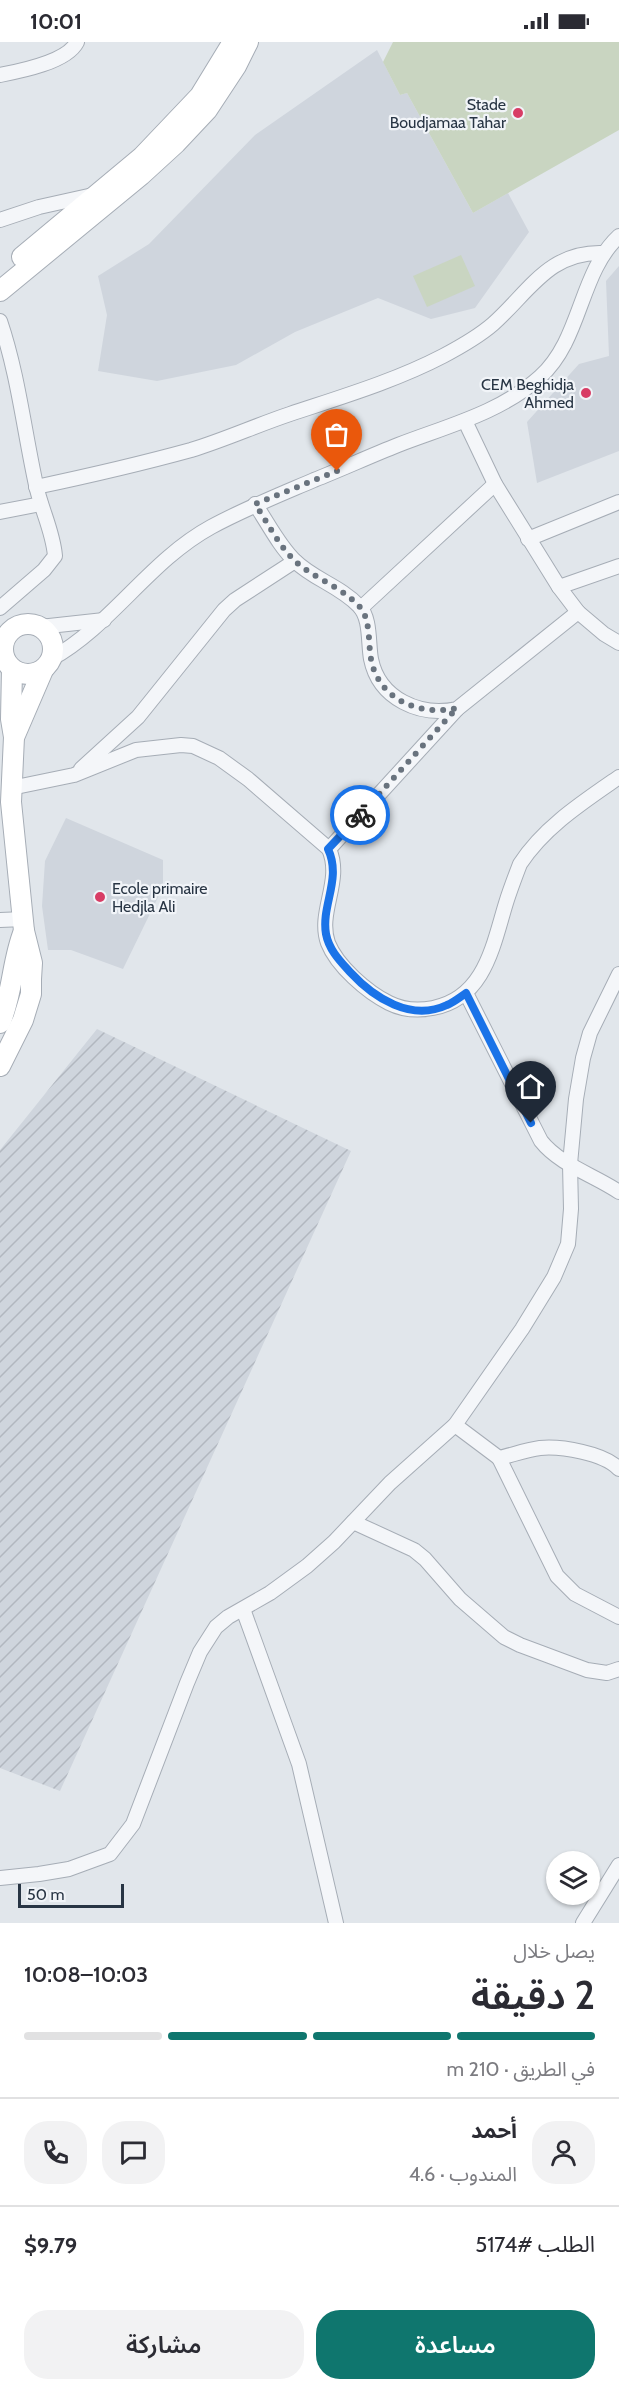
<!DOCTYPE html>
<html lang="ar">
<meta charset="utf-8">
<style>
body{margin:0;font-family:Cabin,"Noto Sans Arabic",sans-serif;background:#f2f2f3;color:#2b2b33;direction:rtl;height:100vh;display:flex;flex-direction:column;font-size:22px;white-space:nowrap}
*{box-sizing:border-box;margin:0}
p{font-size:20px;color:#7c7c81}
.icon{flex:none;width:33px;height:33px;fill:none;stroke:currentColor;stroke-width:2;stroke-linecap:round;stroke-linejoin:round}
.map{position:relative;height:1881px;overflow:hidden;direction:ltr}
.panel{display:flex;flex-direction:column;background:#fff;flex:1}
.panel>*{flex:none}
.controls{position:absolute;left:546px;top:1809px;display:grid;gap:12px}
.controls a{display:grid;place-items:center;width:54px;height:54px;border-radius:50%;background:#fff;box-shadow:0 2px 4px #0004;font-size:30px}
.scale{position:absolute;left:18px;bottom:15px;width:106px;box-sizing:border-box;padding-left:6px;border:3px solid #283544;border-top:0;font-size:16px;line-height:21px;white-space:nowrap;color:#283544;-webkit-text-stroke:4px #f1f4f8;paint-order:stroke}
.pin{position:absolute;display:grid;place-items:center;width:51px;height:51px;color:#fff;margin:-62px -26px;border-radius:50% 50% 50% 0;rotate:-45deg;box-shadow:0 0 6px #0007}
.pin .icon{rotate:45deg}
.courier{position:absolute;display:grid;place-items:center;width:60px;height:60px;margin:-30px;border:4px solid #1a73e8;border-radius:50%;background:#fff;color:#222;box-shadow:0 2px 8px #0007}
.headline em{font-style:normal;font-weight:600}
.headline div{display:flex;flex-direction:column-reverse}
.headline{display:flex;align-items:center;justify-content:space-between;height:102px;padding:0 24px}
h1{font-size:39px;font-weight:600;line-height:45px}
.bar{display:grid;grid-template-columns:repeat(4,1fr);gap:9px 6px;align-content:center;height:72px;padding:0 24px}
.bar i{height:8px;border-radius:4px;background:#e1e1e2}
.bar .active{background:#0f766e}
.bar p{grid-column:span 4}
.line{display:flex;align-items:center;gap:15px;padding:0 24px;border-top:2px solid #e1e1e2}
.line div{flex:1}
.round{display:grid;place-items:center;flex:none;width:63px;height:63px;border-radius:24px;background:#f2f2f3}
.button{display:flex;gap:12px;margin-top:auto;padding:12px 24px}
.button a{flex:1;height:69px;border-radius:24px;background:#0f766e;color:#fff;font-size:24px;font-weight:600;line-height:69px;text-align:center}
.button a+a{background:#f2f2f3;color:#2b2b33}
.status{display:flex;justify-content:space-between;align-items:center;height:42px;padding:0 30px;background:#fff;direction:ltr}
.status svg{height:16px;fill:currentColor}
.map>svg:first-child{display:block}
.built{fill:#cfd5dd}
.industrial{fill:url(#industrial-furrows)}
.park{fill:#c9d5c1}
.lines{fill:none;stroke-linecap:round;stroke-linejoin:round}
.street-casing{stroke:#a6adb6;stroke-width:16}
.secondary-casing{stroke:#a6adb6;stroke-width:22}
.street{stroke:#f4f6f9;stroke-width:14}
.secondary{stroke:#fff;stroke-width:20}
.done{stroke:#69737e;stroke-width:6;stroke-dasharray:0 10.8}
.route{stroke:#1a73e8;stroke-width:8}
.poi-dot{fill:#d83d65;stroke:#f1f4f8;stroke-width:2}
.labels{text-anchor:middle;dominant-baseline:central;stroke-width:4.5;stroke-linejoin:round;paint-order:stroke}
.poi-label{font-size:16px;fill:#283544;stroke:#f1f4f8;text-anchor:end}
</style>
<div class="status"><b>10:01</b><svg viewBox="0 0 49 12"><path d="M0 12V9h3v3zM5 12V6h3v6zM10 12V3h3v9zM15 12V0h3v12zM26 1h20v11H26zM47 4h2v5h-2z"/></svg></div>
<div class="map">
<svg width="619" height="1881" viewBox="0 0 619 1881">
<defs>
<pattern id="industrial-furrows" width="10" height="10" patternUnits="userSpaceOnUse" patternTransform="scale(1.5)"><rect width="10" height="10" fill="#cfd5dd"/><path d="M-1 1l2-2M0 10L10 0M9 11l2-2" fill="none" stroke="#b2b7bf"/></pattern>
</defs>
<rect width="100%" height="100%" fill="#e1e6eb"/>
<g class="built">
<path d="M377 8 400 53 407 51 473 171 508 151 529 190 475 266 431 277 378 256 295 290 236 323 157 339 98 329 107 273 98 234 149 202 255 93Z"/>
<path d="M619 224V409L537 441 527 380 579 322 609 314 606 239Z"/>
<path d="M66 776 163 818V845L123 927 71 908H48L42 864 45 819Z"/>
</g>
<path class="industrial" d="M97 987 351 1109 60 1749 0 1726V1108Z"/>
<g class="park">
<path d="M393 0H619V88L473 171 407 51 400 53 383 20Z"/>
<path d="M461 213 475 244 427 265 413 234Z"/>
</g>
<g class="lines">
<defs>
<g id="street">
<path d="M0 33C21 29 67 20 77 0"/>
<path d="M0 178 39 165 93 153"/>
<path d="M0 279C18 332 24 388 36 443 41 467 53 489 55 514L44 528 0 566"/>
<path d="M465 379 495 442 559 545 578 570 604 592 619 601"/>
<path d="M36 445C88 434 140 422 191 408 224 398 257 383 290 372 341 355 395 339 443 314 460 305 478 295 493 282 529 250 549 209 603 211"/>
<path d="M255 462C268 481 279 504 295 519 313 537 340 544 359 564 371 576 368 601 371 617 379 657 420 675 457 667L578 570"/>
<path d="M0 470 41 462"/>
<path d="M528 497 619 460"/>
<path d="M559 545 619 524"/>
<path d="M361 566 495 442"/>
<path d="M40 585 104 578"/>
<path d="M51 617C112 583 149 519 211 485 244 467 279 453 314 438 342 427 370 414 398 403 447 384 500 371 540 335 582 297 579 231 619 194"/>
<path d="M81 727 138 675 224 568 235 558 295 519"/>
<path d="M11 746 74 733 136 708 181 703 193 704 219 716 248 737 329 807C343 839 317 870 328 901 337 924 367 950 389 961 403 968 418 969 433 966 485 956 493 903 506 861 510 848 515 835 520 822 544 785 583 760 619 735"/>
<path d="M329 807 457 667"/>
<path d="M0 878 24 877"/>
<path d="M466 951 541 1099C560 1123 594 1133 619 1150"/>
<path d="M455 1383 499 1416C512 1413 526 1408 540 1406 561 1404 604 1411 619 1427"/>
<path d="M499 1416 557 1534 575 1552 619 1575"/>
<path d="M353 1480 414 1508 425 1517 460 1557 504 1595 520 1603 587 1628 607 1631 619 1627"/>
<path d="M243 1567 299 1722 336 1881"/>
<path d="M0 1836 39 1832 69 1827 110 1812 133 1782 187 1641 200 1610 216 1585 228 1575 270 1551 307 1524 334 1500 390 1441 455 1383 522 1287 554 1235 568 1202 571 1167 570 1122 576 1057 583 1016 590 991 619 932"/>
<path d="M583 1881 619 1823"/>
</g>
<g id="secondary">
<path d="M22 215 142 115 200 54 233 0"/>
<path d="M0 249 141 133 176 101 207 68 236 24 248 0"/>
<circle cx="28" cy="607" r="25"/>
<path d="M15 693 43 628"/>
<path d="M0 981C13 951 12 918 24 889"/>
<path d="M0 1024 23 978 31 952V937L32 921 24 889 11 760 14 695 11 677 12 627"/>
</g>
</defs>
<use href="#street" class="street-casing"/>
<use href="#secondary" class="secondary-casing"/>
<use href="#street" class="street"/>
<use href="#secondary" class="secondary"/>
</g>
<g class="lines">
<path class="done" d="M337 429 255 462C268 481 279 504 295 519 313 536 340 544 359 564 371 576 368 602 371 617 378 657 420 675 457 666L360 773"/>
<path class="route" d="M360 773 328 807C342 837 321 863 326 892 329 908 340 919 350 930 374 956 411 980 447 963 454 960 460 955 466 951L531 1081"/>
</g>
<g class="poi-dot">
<circle cx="518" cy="71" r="6"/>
<circle cx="586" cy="351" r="6"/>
<circle cx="100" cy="855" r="6"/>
</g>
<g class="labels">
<g class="poi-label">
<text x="506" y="62">Stade<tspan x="506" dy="18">Boudjamaa Tahar</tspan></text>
<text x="574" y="342">CEM Beghidja<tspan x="574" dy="18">Ahmed</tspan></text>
<text x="112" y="846" text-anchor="start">Ecole primaire<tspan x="112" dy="18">Hedjla Ali</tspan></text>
</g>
</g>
</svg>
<div class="controls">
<a><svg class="icon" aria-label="layers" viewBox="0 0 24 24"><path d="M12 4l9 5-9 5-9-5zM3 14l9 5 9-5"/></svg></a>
</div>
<div class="scale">50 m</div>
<div class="pin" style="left:337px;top:429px;background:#ea580c"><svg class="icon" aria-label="bag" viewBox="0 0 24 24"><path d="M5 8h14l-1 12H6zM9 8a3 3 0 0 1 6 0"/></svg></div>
<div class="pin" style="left:531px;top:1081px;background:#1f2937"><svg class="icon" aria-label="home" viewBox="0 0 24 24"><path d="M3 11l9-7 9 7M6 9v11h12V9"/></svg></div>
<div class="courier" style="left:360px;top:773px"><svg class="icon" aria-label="bike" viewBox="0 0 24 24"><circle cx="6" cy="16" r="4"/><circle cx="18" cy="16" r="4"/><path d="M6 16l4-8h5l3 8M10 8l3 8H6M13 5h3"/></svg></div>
</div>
<section class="panel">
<div class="headline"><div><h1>2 دقيقة</h1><p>يصل خلال</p></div><em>10:03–10:08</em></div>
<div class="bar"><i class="active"></i><i class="active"></i><i class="active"></i><i></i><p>في الطريق · 210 m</p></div>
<div class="line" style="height:108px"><a class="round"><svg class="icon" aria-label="person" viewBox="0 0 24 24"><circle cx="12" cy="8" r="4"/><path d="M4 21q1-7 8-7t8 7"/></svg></a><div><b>أحمد</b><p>المندوب · 4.6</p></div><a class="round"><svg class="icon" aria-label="chat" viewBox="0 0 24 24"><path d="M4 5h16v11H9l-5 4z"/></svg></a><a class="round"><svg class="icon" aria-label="phone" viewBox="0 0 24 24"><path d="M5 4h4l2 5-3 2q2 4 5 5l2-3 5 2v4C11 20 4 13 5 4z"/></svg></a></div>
<div class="line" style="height:78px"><div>الطلب #5174</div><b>$9.79</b></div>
<div class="button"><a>مساعدة</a><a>مشاركة</a></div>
</section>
